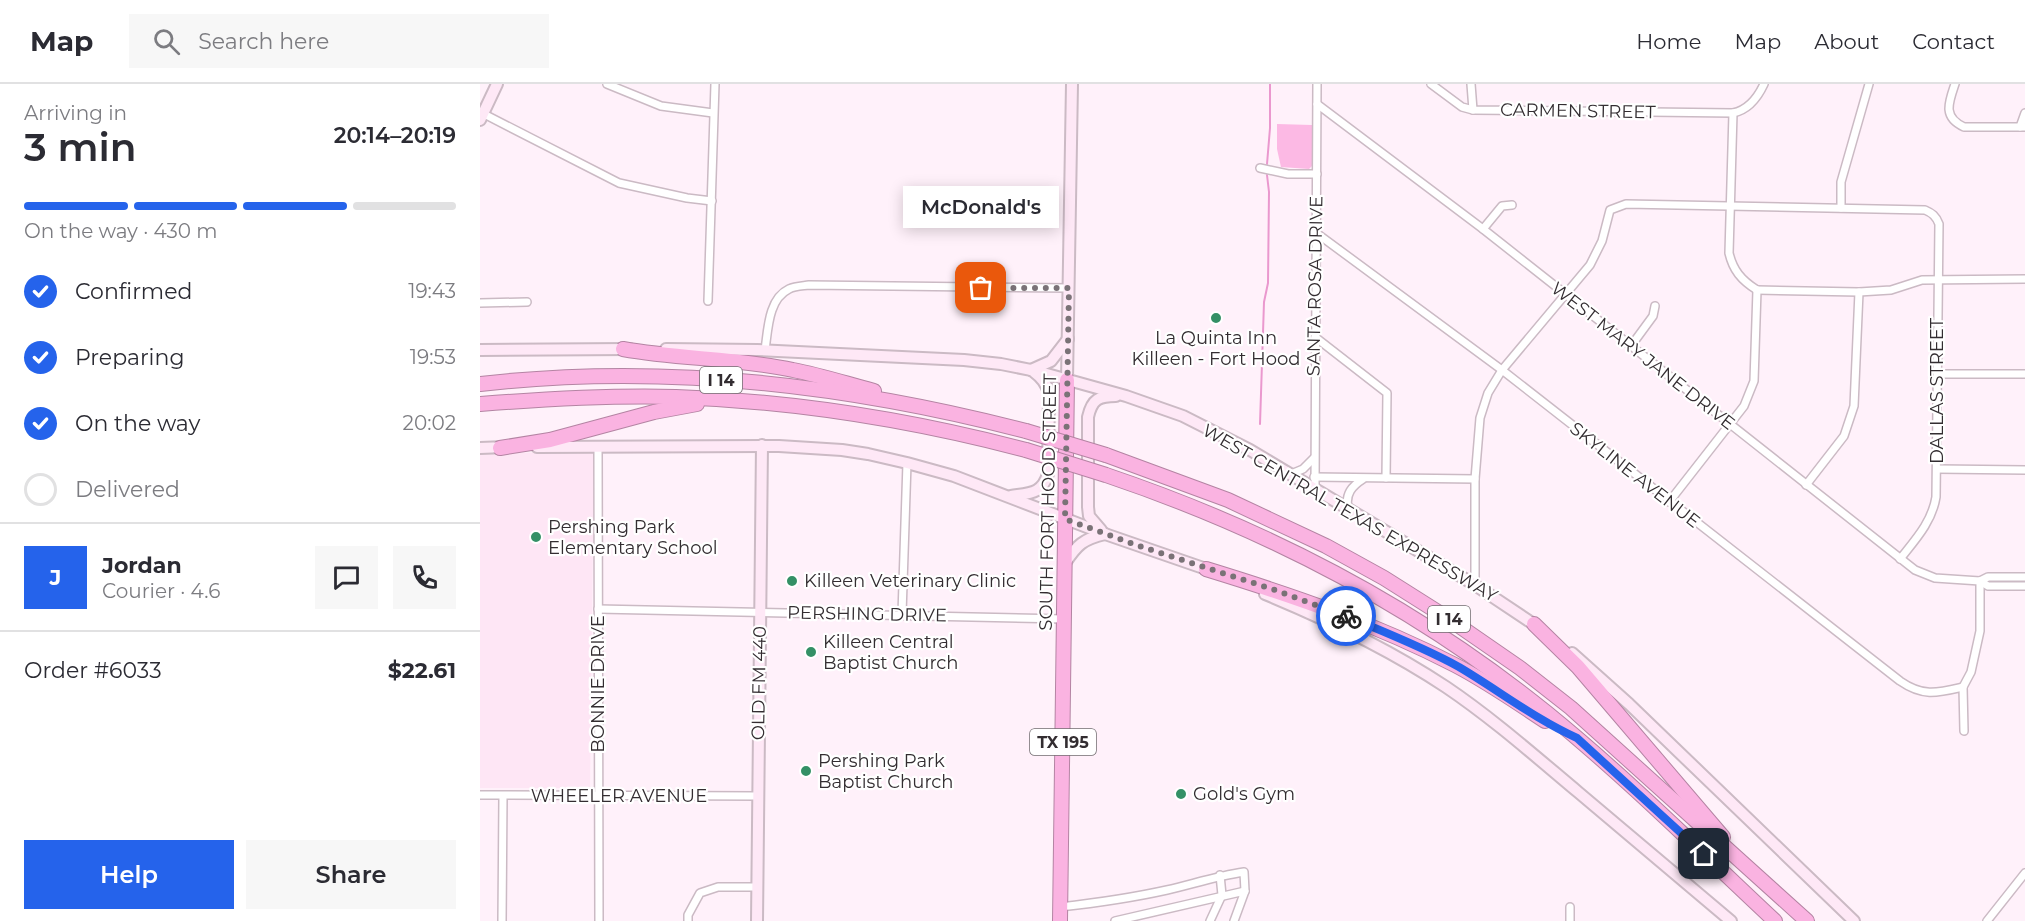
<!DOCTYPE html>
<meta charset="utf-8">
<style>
body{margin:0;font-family:Montserrat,sans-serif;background:#f7f7f7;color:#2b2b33;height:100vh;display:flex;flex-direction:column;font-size:22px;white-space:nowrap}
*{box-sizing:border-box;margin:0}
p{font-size:20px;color:#7c7c81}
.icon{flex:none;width:33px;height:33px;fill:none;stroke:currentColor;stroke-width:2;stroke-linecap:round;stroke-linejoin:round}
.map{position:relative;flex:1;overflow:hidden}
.side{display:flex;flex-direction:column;background:#fff;width:480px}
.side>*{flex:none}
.pin{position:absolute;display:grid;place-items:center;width:51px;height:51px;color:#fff;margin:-26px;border-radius:12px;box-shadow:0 3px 9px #0006}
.courier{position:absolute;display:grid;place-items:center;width:60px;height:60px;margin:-30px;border:4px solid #2563eb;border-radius:50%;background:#fff;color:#222;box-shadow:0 2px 8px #0007}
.bubble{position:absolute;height:42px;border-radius:0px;background:#fff;box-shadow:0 3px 15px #0003;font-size:20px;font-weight:600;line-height:42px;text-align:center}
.headline em{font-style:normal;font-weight:600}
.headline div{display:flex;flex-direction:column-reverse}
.headline{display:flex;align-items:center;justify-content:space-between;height:102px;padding:0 24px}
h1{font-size:39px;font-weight:600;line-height:45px}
.bar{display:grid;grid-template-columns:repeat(4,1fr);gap:9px 6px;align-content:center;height:72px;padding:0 24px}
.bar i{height:8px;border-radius:4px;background:#e1e1e2}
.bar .selected{background:#2563eb}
.bar p{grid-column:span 4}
.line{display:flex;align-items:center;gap:15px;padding:0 24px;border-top:2px solid #e1e1e2}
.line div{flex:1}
.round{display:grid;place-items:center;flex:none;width:63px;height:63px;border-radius:0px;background:#f7f7f7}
ol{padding:0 24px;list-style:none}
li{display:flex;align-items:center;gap:18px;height:66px}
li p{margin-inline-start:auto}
li .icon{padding:6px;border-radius:50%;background:#2563eb;color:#fff;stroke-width:4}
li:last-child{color:#7c7c81}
li i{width:33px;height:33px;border:3px solid #e1e1e2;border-radius:50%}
.primary-button{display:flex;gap:12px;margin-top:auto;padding:12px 24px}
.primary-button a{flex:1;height:69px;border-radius:0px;background:#2563eb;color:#fff;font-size:24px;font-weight:600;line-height:69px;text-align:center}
.primary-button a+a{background:#f7f7f7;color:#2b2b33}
header{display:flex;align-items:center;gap:36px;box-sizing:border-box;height:84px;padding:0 30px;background:#fff;border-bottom:2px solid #e1e1e2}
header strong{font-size:28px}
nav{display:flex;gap:33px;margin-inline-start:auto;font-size:21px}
.search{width:420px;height:54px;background:#f7f7f7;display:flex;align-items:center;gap:15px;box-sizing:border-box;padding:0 21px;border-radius:0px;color:#7c7c81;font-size:22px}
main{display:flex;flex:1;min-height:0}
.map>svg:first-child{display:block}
.built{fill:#fee6f5}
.green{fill:#fcb9e4}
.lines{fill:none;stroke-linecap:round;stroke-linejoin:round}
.stream{stroke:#ea98ce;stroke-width:2}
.street-casing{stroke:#cbbac4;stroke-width:10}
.secondary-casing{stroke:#cbbac4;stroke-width:14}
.highway-casing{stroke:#b484a3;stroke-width:16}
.street{stroke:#fff;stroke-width:7}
.secondary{stroke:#fee8f6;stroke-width:10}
.highway{stroke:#fab3e1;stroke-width:14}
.highway-bridge-casing{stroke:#b484a3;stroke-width:16;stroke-linecap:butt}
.highway-bridge{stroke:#fab3e1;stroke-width:14}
.done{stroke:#7a7277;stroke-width:6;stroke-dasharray:0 10.8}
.route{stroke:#2563eb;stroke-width:8}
.poi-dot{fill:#349066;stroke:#fff;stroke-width:2}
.labels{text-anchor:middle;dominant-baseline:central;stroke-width:4.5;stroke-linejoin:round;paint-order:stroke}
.shield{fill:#fff;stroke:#706c6f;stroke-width:1.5}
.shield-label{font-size:16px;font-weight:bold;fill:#332d31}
.street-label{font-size:18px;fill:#332d31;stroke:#fff}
.poi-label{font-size:18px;fill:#332d31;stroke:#fff;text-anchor:start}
</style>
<header>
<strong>Map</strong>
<div class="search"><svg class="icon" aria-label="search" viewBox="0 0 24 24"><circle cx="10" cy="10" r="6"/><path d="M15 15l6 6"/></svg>Search here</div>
<nav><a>Home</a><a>Map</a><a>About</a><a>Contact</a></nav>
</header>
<main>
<section class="side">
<div class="headline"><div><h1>3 min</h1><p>Arriving in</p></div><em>20:14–20:19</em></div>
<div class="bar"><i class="selected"></i><i class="selected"></i><i class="selected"></i><i></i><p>On the way · 430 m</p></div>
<ol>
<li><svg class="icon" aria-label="check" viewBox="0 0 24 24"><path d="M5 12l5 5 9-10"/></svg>Confirmed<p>19:43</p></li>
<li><svg class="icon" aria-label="check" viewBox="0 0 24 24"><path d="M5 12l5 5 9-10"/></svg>Preparing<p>19:53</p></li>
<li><svg class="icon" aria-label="check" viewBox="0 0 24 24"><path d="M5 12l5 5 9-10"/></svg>On the way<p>20:02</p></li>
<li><i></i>Delivered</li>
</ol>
<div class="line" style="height:108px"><b class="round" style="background:#2563eb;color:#fff">J</b><div><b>Jordan</b><p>Courier · 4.6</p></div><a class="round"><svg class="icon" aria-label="chat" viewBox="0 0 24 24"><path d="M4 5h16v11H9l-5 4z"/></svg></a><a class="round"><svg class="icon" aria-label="phone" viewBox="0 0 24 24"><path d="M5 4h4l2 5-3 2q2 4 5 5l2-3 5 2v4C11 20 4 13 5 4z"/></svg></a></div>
<div class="line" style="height:78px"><div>Order #6033</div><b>$22.61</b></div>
<div class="primary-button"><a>Help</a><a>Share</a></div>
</section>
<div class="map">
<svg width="1545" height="837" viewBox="0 0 1545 837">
<rect width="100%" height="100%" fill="#fff1fa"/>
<path class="built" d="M114 368 110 704H0V369Z"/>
<path class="green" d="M797 40 832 41V82L829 85 801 83 797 65Z"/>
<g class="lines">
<g class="stream">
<path d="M787 80 790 44V0"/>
<path d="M780 340 784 218 788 199 789 108 787 91"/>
</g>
<defs>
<g id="street">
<path d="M127 0 181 22 233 29"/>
<path d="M951 0 982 23 993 26 1253 29"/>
<path d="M991 0 993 26"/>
<path d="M1475 0C1469 18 1462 33 1484 43H1545"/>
<path d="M837 20 1003 145 1435 486 1455 494 1500 497 1508 502H1545"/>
<path d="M2 29 139 99 207 114 232 117"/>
<path d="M1540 43 1545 29"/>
<path d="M780 84 808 90H837"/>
<path d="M1361 124V98L1389 0"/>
<path d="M1003 145 1022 122 1032 121"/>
<path d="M835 148 1022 286 1420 597C1443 613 1457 609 1483 603"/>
<path d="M1277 206 1379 208 1411 206 1442 196 1545 195"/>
<path d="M1277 206C1261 196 1253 186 1249 169L1253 29C1268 26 1278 13 1284 0"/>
<path d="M228 217 235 0"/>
<path d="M0 219 47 218"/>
<path d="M835 253 907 309 906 394"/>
<path d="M1151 262 1173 232 1175 222"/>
<path d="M285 266C288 246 288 215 309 205 315 202 322 202 329 201L589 204"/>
<path d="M1458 290H1545"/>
<path d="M118 362 119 837"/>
<path d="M1457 385 1545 386"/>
<path d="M811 390 823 385 834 374"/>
<path d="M834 393 995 395"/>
<path d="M1326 401 1364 352 1374 322 1379 208"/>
<path d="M835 404 837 0"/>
<path d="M1189 418 1264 322 1274 297 1277 206"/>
<path d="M868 424C865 410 872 402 883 395"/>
<path d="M1500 497 1508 493H1545"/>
<path d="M995 501V395L1000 334 1008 309 1022 286 1110 181 1122 157 1130 126 1146 120 1445 126C1452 129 1456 132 1459 140L1456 413C1452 438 1435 456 1420 475"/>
<path d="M118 525 584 535"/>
<path d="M422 530 427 379"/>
<path d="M1484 647 1483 603 1491 588 1500 547V497"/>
<path d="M0 711 278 712"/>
<path d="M580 823C616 819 651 814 687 806 713 800 737 792 764 788L765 807 754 837"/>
<path d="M1090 823V837"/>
<path d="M22 837 23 712"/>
<path d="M208 837V831L220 809 238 803H277"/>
<path d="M635 837 765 807"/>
<path d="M730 837 742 811 740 791"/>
<path d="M1507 837 1545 789"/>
</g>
<g id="secondary">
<path d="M0 36 17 0"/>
<path d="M186 265 277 266 484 276 521 280 556 287 646 312 703 332 770 366 995 501 1058 543"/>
<path d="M0 266 150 265"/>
<path d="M551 286 571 277 588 255"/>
<path d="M587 296 592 0"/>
<path d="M57 363 299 362 362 366 388 370 427 379 474 392 625 450 732 487"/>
<path d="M0 364 26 363"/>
<path d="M531 412C550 409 562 410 568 390L569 309C566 299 562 294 554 288"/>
<path d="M621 446 609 432 608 423V333C612 315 619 312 636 312"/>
<path d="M585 479C597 461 603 455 625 450"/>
<path d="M785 510C848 536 909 565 966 603 1012 634 1055 672 1098 708 1149 751 1200 794 1251 837"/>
<path d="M1092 569 1149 620 1374 837"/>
<path d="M277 837 282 361"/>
</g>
<g id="highway">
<path d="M143 265C199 275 257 274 313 286 340 291 367 300 394 307"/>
<path d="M0 300C182 279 369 301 546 347"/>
<path d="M0 320C65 315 130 311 196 313 314 317 432 336 546 366"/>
<path d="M20 364 70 356 174 328 217 320"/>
<path d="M626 371 748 416 846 462 904 494 972 537 1040 584 1091 624 1327 837"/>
<path d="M626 391C786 445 935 522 1067 629 1147 694 1220 767 1295 837"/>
<path d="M726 485C811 511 896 540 975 581 1006 597 1036 618 1065 637"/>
<path d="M1054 540 1098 583 1243 753"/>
<path d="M580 837 587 296"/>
</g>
</defs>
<use href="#street" class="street-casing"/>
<use href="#secondary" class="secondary-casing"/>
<use href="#highway" class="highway-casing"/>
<use href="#street" class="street"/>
<use href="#secondary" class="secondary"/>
<use href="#highway" class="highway"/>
<defs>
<g id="highway-bridge">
<path d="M546 347 626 371"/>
<path d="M546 366 626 391"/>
</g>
</defs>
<use href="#highway-bridge" class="highway-bridge-casing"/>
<use href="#highway-bridge" class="highway-bridge"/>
</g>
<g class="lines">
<path class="done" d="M501 204H589L585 435 659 462 792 505 866 532"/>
<path class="route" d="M866 532C904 548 943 563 979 583 1018 606 1055 635 1097 654L1224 770"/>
</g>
<g class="poi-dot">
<circle cx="736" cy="234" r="6"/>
<circle cx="56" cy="453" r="6"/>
<circle cx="312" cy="497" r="6"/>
<circle cx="331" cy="568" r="6"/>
<circle cx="326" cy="687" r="6"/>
<circle cx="701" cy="710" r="6"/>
</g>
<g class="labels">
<g class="shield">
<rect x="220" y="283" width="42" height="26" rx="4.5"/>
<rect x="948" y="522" width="42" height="26" rx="4.5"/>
<rect x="550" y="645" width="66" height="26" rx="4.5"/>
</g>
<g class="shield-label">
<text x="241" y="296">I 14</text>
<text x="969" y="535">I 14</text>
<text x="583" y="658">TX 195</text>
</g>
<g class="street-label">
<text transform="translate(1098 27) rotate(1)">CARMEN STREET</text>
<text transform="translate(835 202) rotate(-89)">SANTA ROSA DRIVE</text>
<text transform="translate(1163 272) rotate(38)">WEST MARY JANE DRIVE</text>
<text transform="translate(1457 307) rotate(-90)">DALLAS STREET</text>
<text transform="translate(1155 391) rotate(38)">SKYLINE AVENUE</text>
<text transform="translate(568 418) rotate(-89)">SOUTH FORT HOOD STREET</text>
<text transform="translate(870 429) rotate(30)">WEST CENTRAL TEXAS EXPRESSWAY</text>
<text transform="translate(387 530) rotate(1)">PERSHING DRIVE</text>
<text transform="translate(279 599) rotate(-89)">OLD FM 440</text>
<text transform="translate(118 600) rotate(-90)">BONNIE DRIVE</text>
<text x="139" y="712">WHEELER AVENUE</text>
</g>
<g class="poi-label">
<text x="736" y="254" text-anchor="middle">La Quinta Inn<tspan x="736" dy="21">Killeen - Fort Hood</tspan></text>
<text x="68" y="443">Pershing Park<tspan x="68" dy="21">Elementary School</tspan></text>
<text x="324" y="497">Killeen Veterinary Clinic</text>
<text x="343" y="558">Killeen Central<tspan x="343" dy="21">Baptist Church</tspan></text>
<text x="338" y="677">Pershing Park<tspan x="338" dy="21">Baptist Church</tspan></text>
<text x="713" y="710">Gold's Gym</text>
</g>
</g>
</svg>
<div class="pin" style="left:501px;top:204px;background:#ea580c"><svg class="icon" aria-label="bag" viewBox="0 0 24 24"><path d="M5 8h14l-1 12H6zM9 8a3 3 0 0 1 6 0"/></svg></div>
<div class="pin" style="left:1224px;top:770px;background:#1f2937"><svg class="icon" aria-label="home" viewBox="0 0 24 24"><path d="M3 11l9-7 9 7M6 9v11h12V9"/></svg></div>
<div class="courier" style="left:866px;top:532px"><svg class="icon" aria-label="bike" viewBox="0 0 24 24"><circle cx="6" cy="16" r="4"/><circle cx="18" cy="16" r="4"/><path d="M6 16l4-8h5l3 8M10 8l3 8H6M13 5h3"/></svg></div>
<div class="bubble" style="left:423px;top:102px;width:156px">McDonald's</div>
</div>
</main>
